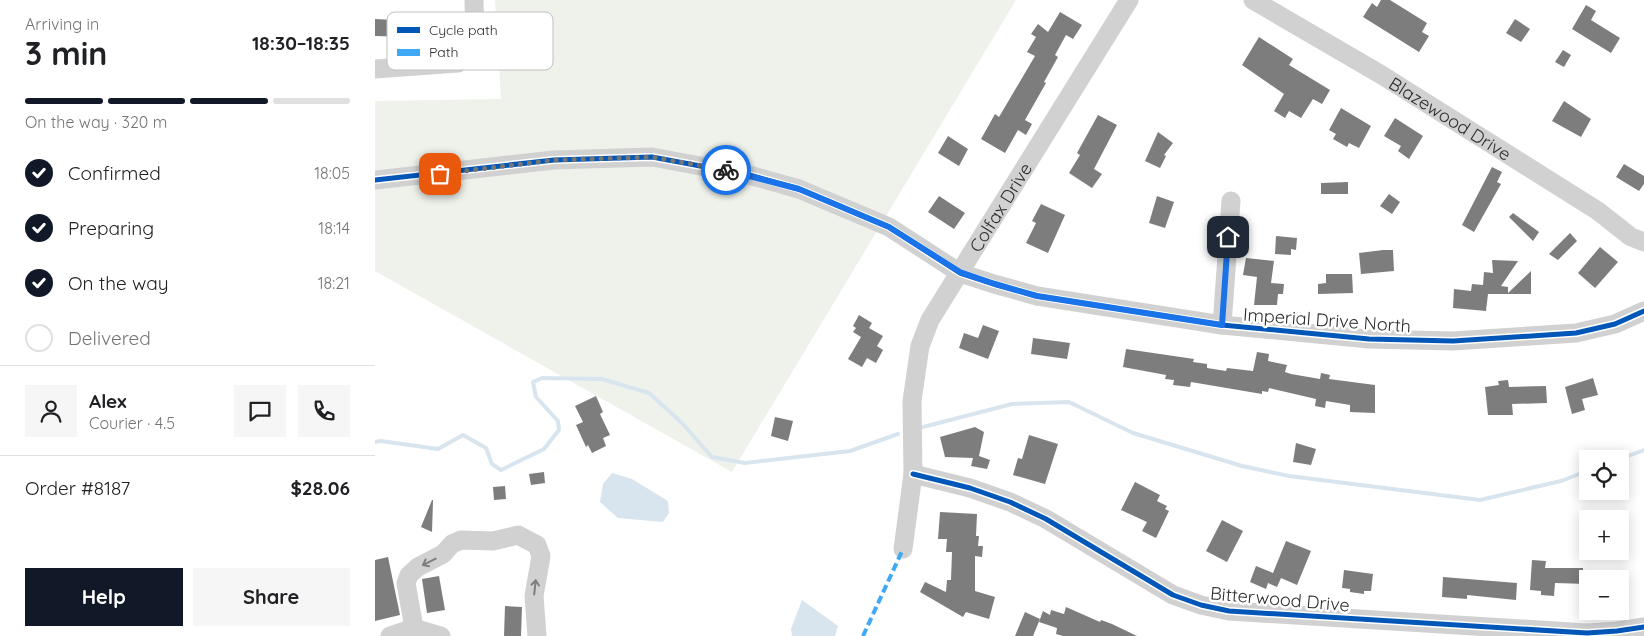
<!DOCTYPE html>
<meta charset="utf-8">
<style>
body{margin:0;font-family:Quicksand,sans-serif;background:#f6f6f6;color:#202124;height:100vh;display:flex;flex-direction:column;font-size:19px;white-space:nowrap}
*{box-sizing:border-box;margin:0}
p{font-size:16px;color:#757577}
.icon{flex:none;width:28px;height:28px;fill:none;stroke:currentColor;stroke-width:2;stroke-linecap:round;stroke-linejoin:round}
.map{position:relative;flex:1;overflow:hidden}
.details{display:flex;flex-direction:column;background:#fff;width:375px}
.details>*{flex:none}
.buttons{position:absolute;left:1204px;top:450px;display:grid;gap:10px}
.buttons a{display:grid;place-items:center;width:50px;height:50px;border-radius:0px;background:#fff;box-shadow:0 2px 12px #0003;font-size:25px}
.pin{position:absolute;display:grid;place-items:center;width:42px;height:42px;color:#fff;margin:-21px;border-radius:10px;box-shadow:0 2px 8px #0006}
.courier{position:absolute;display:grid;place-items:center;width:50px;height:50px;margin:-25px;border:4px solid #1a73e8;border-radius:50%;background:#fff;color:#222;box-shadow:0 1px 6px #0007}
.head em{font-style:normal;font-weight:800}
.head div{display:flex;flex-direction:column-reverse}
.head{display:flex;align-items:center;justify-content:space-between;height:85px;padding:0 25px}
h1{font-size:32px;font-weight:800;line-height:38px}
.bar{display:grid;grid-template-columns:repeat(4,1fr);gap:8px 5px;align-content:center;height:60px;padding:0 25px}
.bar i{height:6px;border-radius:4px;background:#e0e0e0}
.bar .active{background:#111827}
.bar p{grid-column:span 4}
.line{display:flex;align-items:center;gap:12px;padding:0 25px;border-top:1px solid #e0e0e0}
.line div{flex:1}
.round{display:grid;place-items:center;flex:none;width:52px;height:52px;border-radius:0px;background:#f6f6f6}
ol{padding:0 25px;list-style:none}
li{display:flex;align-items:center;gap:15px;height:55px}
li p{margin-inline-start:auto}
li .icon{padding:5px;border-radius:50%;background:#111827;color:#fff;stroke-width:4}
li:last-child{color:#757577}
li i{width:28px;height:28px;border:2px solid #e0e0e0;border-radius:50%}
.primary-button{display:flex;gap:10px;margin-top:auto;padding:10px 25px}
.primary-button a{flex:1;height:58px;border-radius:0px;background:#111827;color:#fff;font-size:20px;font-weight:800;line-height:58px;text-align:center}
.primary-button a+a{background:#f6f6f6;color:#202124}
main{display:flex;flex:1;min-height:0}
.map>svg:first-child{display:block}
.green{fill:#eef2eb}
.water{fill:#d9e5ee}
.lines{fill:none;stroke-linecap:round;stroke-linejoin:round}
.stream{stroke:#d9e5ee;stroke-width:4}
.building{fill:#7d7d7d}
.minor{stroke:#d1d1d1;stroke-width:19}
.quiet{stroke:#3fa9f5;stroke-width:4;stroke-dasharray:8 4;stroke-linecap:butt}
.cycleway-casing{stroke:#fff;stroke-width:8}
.cycleway{stroke:#0057b8;stroke-width:5}
.oneway{stroke:#7e7e7e}
.done{stroke:#767676;stroke-width:5;stroke-dasharray:0 9}
.route{stroke:#1a73e8;stroke-width:6}
.labels{text-anchor:middle;dominant-baseline:central;stroke-width:5;stroke-linejoin:round;paint-order:stroke}
.street-label{font-size:18px;fill:#2c2c2c;stroke:#fff}
.key{fill:#fff;stroke:#c0c0c0;stroke-width:1}
.key-label{font-size:14px;fill:#2c2c2c}
</style>
<main>
<section class="details">
<div class="head"><div><h1>3 min</h1><p>Arriving in</p></div><em>18:30–18:35</em></div>
<div class="bar"><i class="active"></i><i class="active"></i><i class="active"></i><i></i><p>On the way · 320 m</p></div>
<ol>
<li><svg class="icon" aria-label="check" viewBox="0 0 24 24"><path d="M5 12l5 5 9-10"/></svg>Confirmed<p>18:05</p></li>
<li><svg class="icon" aria-label="check" viewBox="0 0 24 24"><path d="M5 12l5 5 9-10"/></svg>Preparing<p>18:14</p></li>
<li><svg class="icon" aria-label="check" viewBox="0 0 24 24"><path d="M5 12l5 5 9-10"/></svg>On the way<p>18:21</p></li>
<li><i></i>Delivered</li>
</ol>
<div class="line" style="height:90px"><a class="round"><svg class="icon" aria-label="person" viewBox="0 0 24 24"><circle cx="12" cy="8" r="4"/><path d="M4 21q1-7 8-7t8 7"/></svg></a><div><b>Alex</b><p>Courier · 4.5</p></div><a class="round"><svg class="icon" aria-label="chat" viewBox="0 0 24 24"><path d="M4 5h16v11H9l-5 4z"/></svg></a><a class="round"><svg class="icon" aria-label="phone" viewBox="0 0 24 24"><path d="M5 4h4l2 5-3 2q2 4 5 5l2-3 5 2v4C11 20 4 13 5 4z"/></svg></a></div>
<div class="line" style="height:65px"><div>Order #8187</div><b>$28.06</b></div>
<div class="primary-button"><a>Help</a><a>Share</a></div>
</section>
<div class="map">
<svg width="1269" height="636" viewBox="0 0 1269 636">
<rect width="100%" height="100%" fill="#fff"/>
<path class="green" d="M120 0H641L357 472 0 271V101L126 99Z"/>
<g class="water">
<path d="M237 473 257 479 293 501 294 513 288 522 243 518 225 502 228 484Z"/>
<path d="M427 600 463 626 460 636H417L416 629Z"/>
</g>
<g class="lines">
<g class="stream">
<path d="M548 427 637 404 694 402 758 433 867 466 914 476 1105 500 1186 481 1212 471"/>
<path d="M0 442 6 441 63 449 88 435 111 448 117 464 126 470 169 449 184 430 183 421 161 397 158 382 167 378 227 379 274 393 306 422 337 457 370 463 475 451 523 434"/>
<path d="M1245 459 1269 450"/>
</g>
</g>
<g class="building">
<path d="M1006 0H1015L1052 23 1047 32 1054 36 1044 52 988 17 997 3 1002 7Z"/>
<path d="M1211 5 1221 11 1216 20 1245 38 1236 53 1197 29Z"/>
<path d="M685 12 707 25 698 39 691 35 680 55 683 57 669 82 671 83 650 120 657 124 651 135 643 130 630 153 606 139 620 114 624 117 660 56 652 52 661 37 656 34 663 24 673 32Z"/>
<path d="M0 19 37 21 36 37 0 36Z"/>
<path d="M1140 19 1155 29 1146 42 1131 33Z"/>
<path d="M884 37 918 59 914 65 955 90 947 104 938 99 926 118 914 111 910 118 899 111 909 94 867 65Z"/>
<path d="M1188 50 1196 55 1189 67 1180 62Z"/>
<path d="M1189 101 1216 119 1206 137 1177 121Z"/>
<path d="M966 108 996 126 984 148 974 143 972 147 958 139 961 134 954 130Z"/>
<path d="M723 115 742 125 719 169 727 174 717 188 694 173 705 155 702 153Z"/>
<path d="M1020 118 1048 136 1034 159 1023 151 1026 146 1009 136Z"/>
<path d="M783 132 798 143 789 155 791 156 785 168 770 161Z"/>
<path d="M573 136 593 149 584 166 563 153Z"/>
<path d="M1249 164 1269 176V184L1264 191 1241 177Z"/>
<path d="M1117 167 1127 172 1122 182 1126 184 1099 232 1087 225Z"/>
<path d="M973 182V194H946V183Z"/>
<path d="M1014 194 1025 202 1017 214 1005 206Z"/>
<path d="M564 196 590 213 579 229 553 212Z"/>
<path d="M782 196 799 202 790 228 774 223Z"/>
<path d="M666 204 690 215 673 253 651 243 661 223 657 221Z"/>
<path d="M1138 213 1164 232 1158 241 1134 217Z"/>
<path d="M1195 233 1202 241 1183 260 1174 254Z"/>
<path d="M901 236 922 238 921 250 916 249V255L900 254Z"/>
<path d="M1225 247 1243 262 1220 288 1203 273Z"/>
<path d="M1008 250H1018L1019 271 986 274 984 253Z"/>
<path d="M871 258 899 261 896 283 909 284 908 294H903L902 305H879L882 277 868 275Z"/>
<path d="M1117 260 1143 261 1126 286 1133 287V293L1156 271V294H1113L1111 311 1078 308 1079 289 1096 291 1097 284 1108 285 1109 272 1118 273Z"/>
<path d="M951 274H977L978 293 943 294V284L951 283Z"/>
<path d="M484 315 497 323 494 328 508 336 502 346 508 350 501 363 492 358 487 367 473 359 486 337 478 332 481 328 478 326Z"/>
<path d="M608 325 624 331 613 359 584 348 589 333 603 338Z"/>
<path d="M658 338 695 343 692 359 656 354Z"/>
<path d="M751 349 819 359 818 362 832 364V368L851 371 852 368 878 371 882 352 894 354 893 361 912 365 910 372 916 374 945 379 946 373 955 375 954 379 1000 385V413L975 412V405L951 401 950 408 940 406 941 399 894 388 893 392 887 391V394L816 382 815 387 798 385 799 380 790 379 791 375 748 367Z"/>
<path d="M1218 378 1223 395 1207 399 1210 410 1197 414 1190 387Z"/>
<path d="M1133 380 1134 387 1171 386 1172 403 1137 404 1138 415H1113L1110 387 1124 385 1123 381Z"/>
<path d="M221 396 228 412 225 414 235 435 228 438 231 446 217 453 213 445 211 447 201 425 208 422 200 406Z"/>
<path d="M400 417 418 421 413 441 396 436Z"/>
<path d="M600 427 609 432 604 456 615 460 612 469 596 466 598 458 570 457 565 437Z"/>
<path d="M654 435 683 444 670 484 638 475 643 458 647 459Z"/>
<path d="M921 443 941 449 936 465 918 462Z"/>
<path d="M169 472 170 483 156 485 154 474Z"/>
<path d="M760 482 785 495 782 501 792 506 790 509 794 511 781 538 767 531 772 522 746 510Z"/>
<path d="M130 486 131 499 119 500 118 487Z"/>
<path d="M57 500H58L57 532 46 527Z"/>
<path d="M565 512 602 514 601 536H604L603 546H608L607 557 600 556V591L620 597 614 619 591 612 588 617 545 592 550 582 571 592 572 580H576L577 552H571L572 539H563Z"/>
<path d="M847 520 868 531 852 562 831 551Z"/>
<path d="M911 541 936 551 922 585 906 578 902 587 893 583 891 589 875 582 881 566 898 573Z"/>
<path d="M13 557 25 615 0 621V560Z"/>
<path d="M1157 560 1171 561 1170 568H1208V574H1212V584L1180 583 1179 596 1166 595V591L1155 590Z"/>
<path d="M969 570 998 574 996 591H989V594L975 592V589L967 588Z"/>
<path d="M64 576 70 610 52 613 47 579Z"/>
<path d="M1068 577 1142 583 1141 600 1092 595V599L1067 597Z"/>
<path d="M130 606 147 607 146 636H129Z"/>
<path d="M691 607 725 622 726 620 737 624 762 636H688L681 634 682 628 664 622 668 611 675 615 676 610 689 614Z"/>
<path d="M650 612 665 619 658 636H640Z"/>
</g>
<g class="lines">
<g class="minor">
<path id="s1" d="M878 0 1005 74 1223 211 1256 237 1269 242"/>
<path d="M0 69 83 63 100 46 99 0"/>
<path d="M0 180 179 160 277 157 374 175 424 189 514 227 585 273 619 284 662 296 847 325 994 339 1078 341 1201 333 1240 324 1269 311"/>
<path d="M847 325 856 201"/>
<path d="M538 474 595 488 635 502 671 519 798 595 826 605 854 611 1212 633 1242 631 1269 627"/>
<path id="s2" d="M528 549 538 474 537 401 545 346 555 320 754 0"/>
<path d="M39 628 31 583 34 575 43 567 68 554 77 544 86 540 118 541 143 535 162 545 166 556 159 596 162 636"/>
<path d="M15 636 39 628 66 636"/>
</g>
<path class="quiet" d="M488 636 528 549"/>
<defs>
<g id="cycleway">
<path d="M0 180 179 160 277 157 374 175 424 189 514 227 585 273 619 284 662 296 847 325 994 339 1078 341 1201 333 1240 324 1269 311"/>
<path d="M538 474 595 488 635 502 671 519 798 595 826 605 854 611 1212 633 1242 631 1269 627"/>
</g>
</defs>
<use href="#cycleway" class="cycleway-casing"/>
<use href="#cycleway" class="cycleway"/>
</g>
<defs><path id="oneway-shaft" d="M-6 0H5M1.5-3L5.5 0L1.5 3" fill="none" stroke-width="1.6" stroke-linecap="round" stroke-linejoin="round" transform="scale(1.25)"/></defs>
<g class="oneway">
<use href="#oneway-shaft" transform="translate(54 562) rotate(153)"/>
<use href="#oneway-shaft" transform="translate(160 587) rotate(-84)"/>
</g>
<g class="lines">
<path class="done" d="M65 174 179 160 277 157 351 170"/>
<path class="route" d="M351 170 424 189 514 227 585 272 620 284 662 296 847 325 853 237"/>
</g>
<g class="labels">
<g class="street-label">
<text stroke="none"><textPath href="#s1" startOffset="230">Blazewood Drive</textPath></text>
<text stroke="none"><textPath href="#s2" startOffset="365">Colfax Drive</textPath></text>
<text transform="translate(952 320) rotate(4)">Imperial Drive North</text>
<text transform="translate(905 599) rotate(5)">Bitterwood Drive</text>
</g>
</g>
<rect x="12" y="12" width="166" height="58" rx="8" class="key"/>
<rect x="22" y="27" width="23" height="6" fill="#0057b8"/>
<rect x="22" y="49" width="23" height="7" fill="#3fa9f5"/>
<g class="key-label">
<text x="54" y="35">Cycle path</text>
<text x="54" y="57">Path</text>
</g>
</svg>
<div class="buttons">
<a><svg class="icon" aria-label="locate" viewBox="0 0 24 24"><circle cx="12" cy="12" r="6"/><path d="M12 2v4M12 18v4M2 12h4M18 12h4"/></svg></a>
<a>+</a>
<a>−</a>
</div>
<div class="pin" style="left:65px;top:174px;background:#ea580c"><svg class="icon" aria-label="bag" viewBox="0 0 24 24"><path d="M5 8h14l-1 12H6zM9 8a3 3 0 0 1 6 0"/></svg></div>
<div class="pin" style="left:853px;top:237px;background:#1f2937"><svg class="icon" aria-label="home" viewBox="0 0 24 24"><path d="M3 11l9-7 9 7M6 9v11h12V9"/></svg></div>
<div class="courier" style="left:351px;top:170px"><svg class="icon" aria-label="bike" viewBox="0 0 24 24"><circle cx="6" cy="16" r="4"/><circle cx="18" cy="16" r="4"/><path d="M6 16l4-8h5l3 8M10 8l3 8H6M13 5h3"/></svg></div>
</div>
</main>
